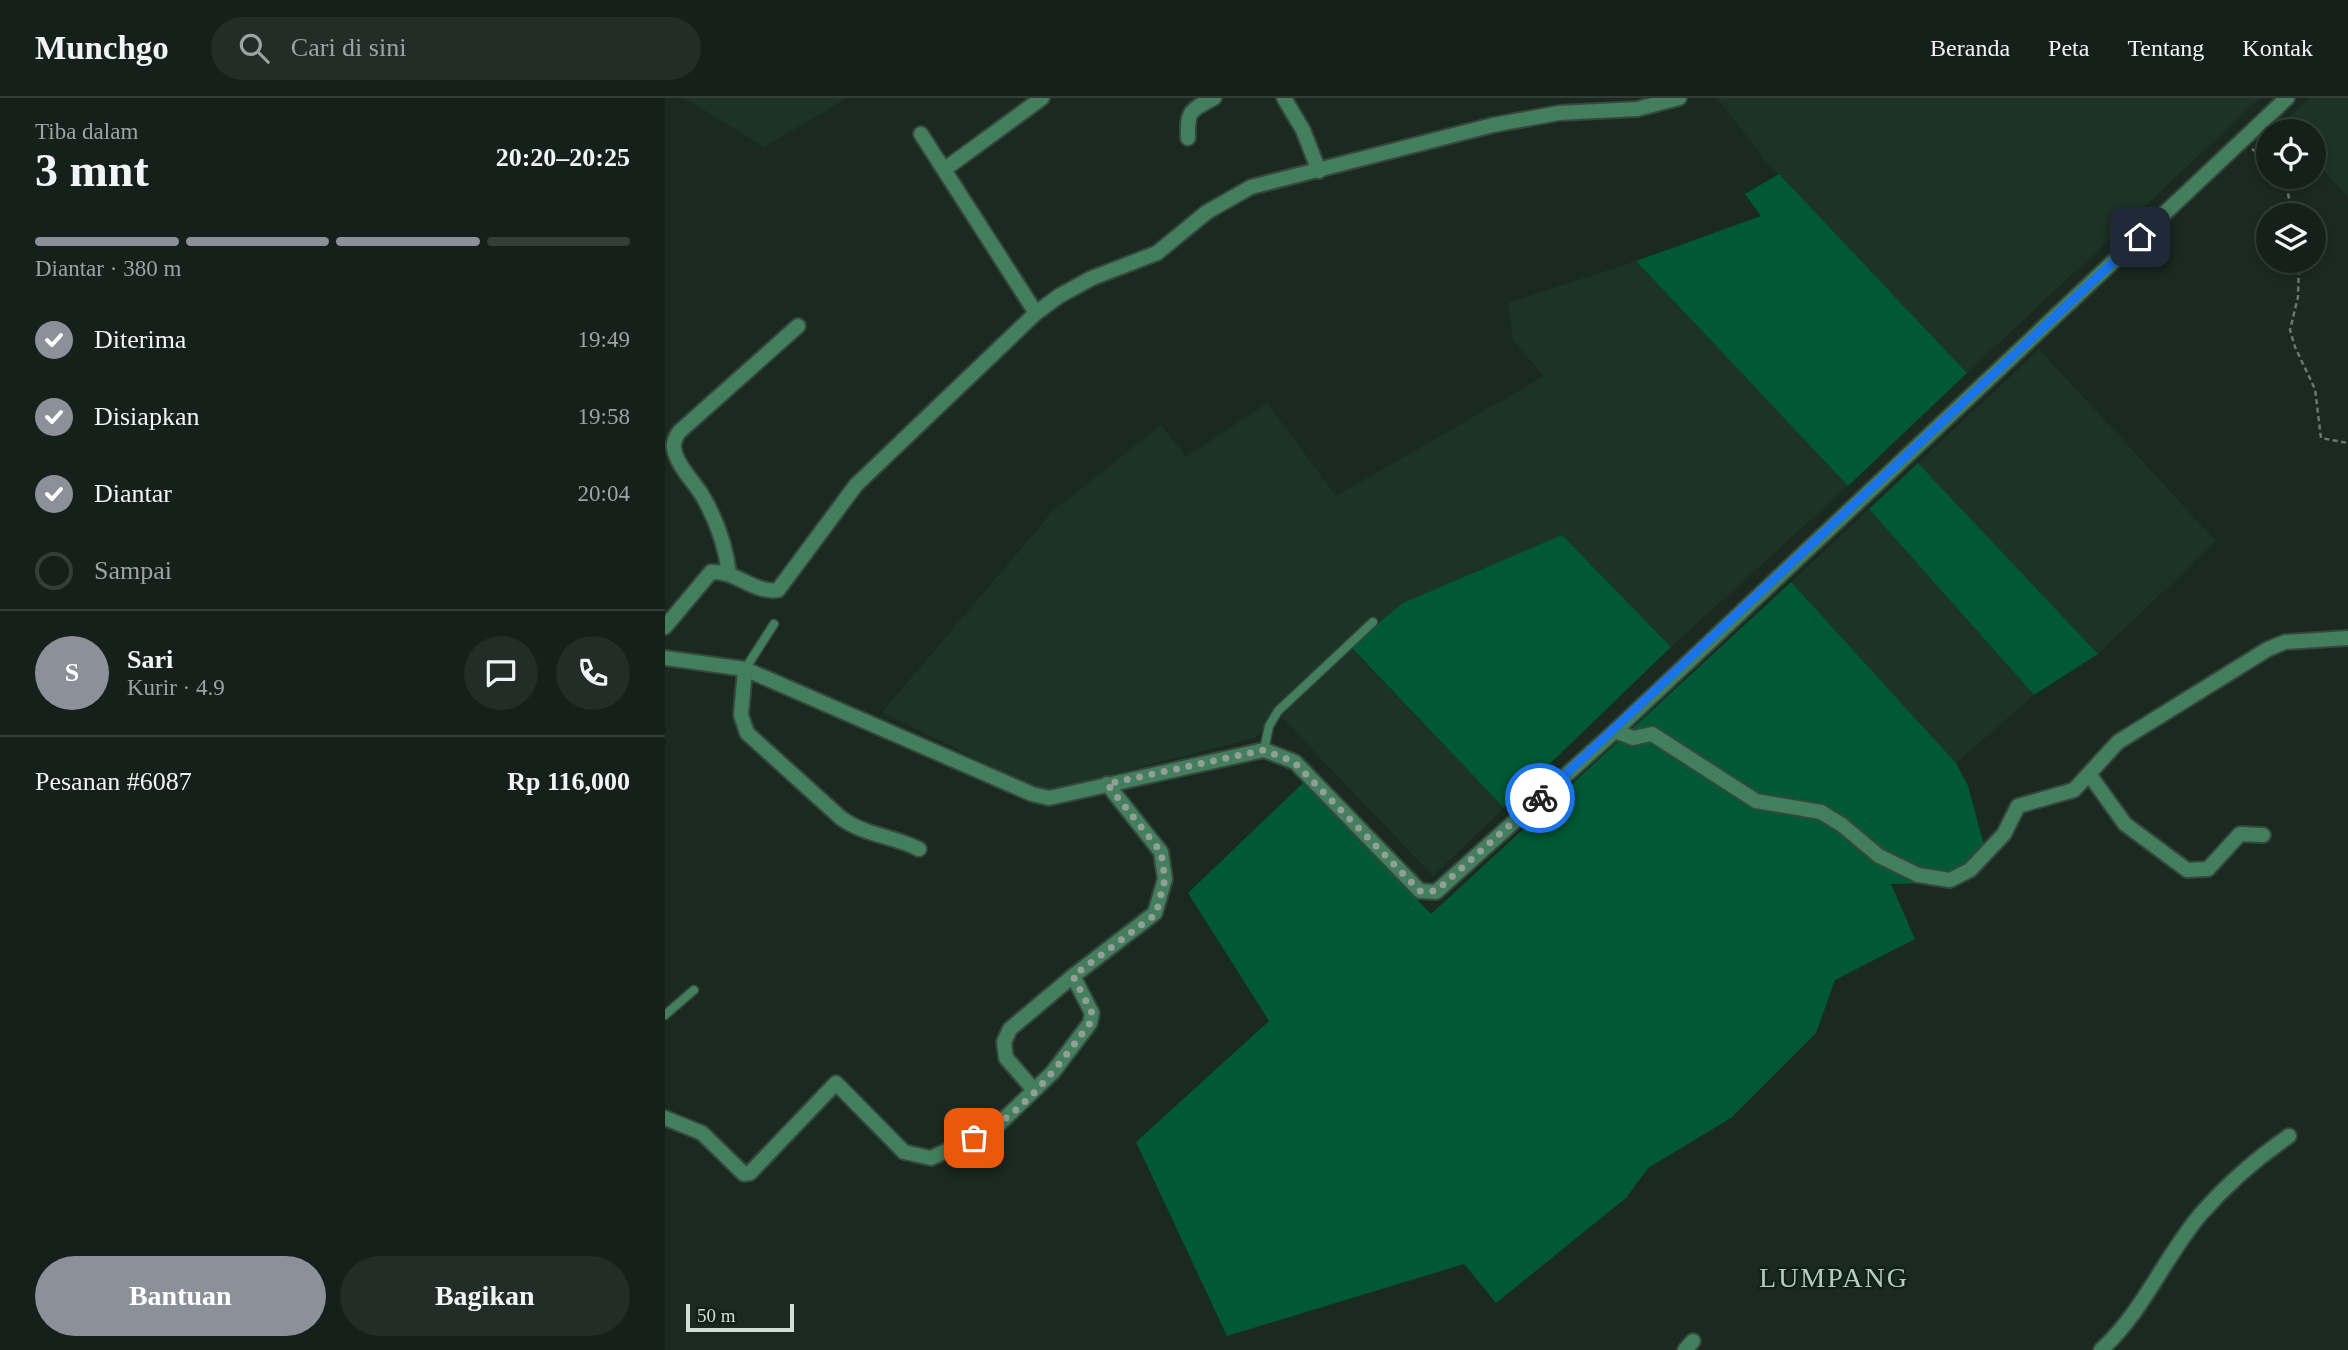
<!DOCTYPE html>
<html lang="id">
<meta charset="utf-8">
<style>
body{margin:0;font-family:Georgia,serif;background:#212d26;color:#f1f3f6;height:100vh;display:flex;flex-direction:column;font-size:26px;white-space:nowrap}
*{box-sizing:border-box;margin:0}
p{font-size:23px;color:#9da3a2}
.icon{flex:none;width:38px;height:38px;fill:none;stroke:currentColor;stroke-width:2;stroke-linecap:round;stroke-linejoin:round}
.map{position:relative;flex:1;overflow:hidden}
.sheet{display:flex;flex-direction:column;background:#142019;width:665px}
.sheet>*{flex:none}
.buttons{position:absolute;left:1591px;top:21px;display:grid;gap:14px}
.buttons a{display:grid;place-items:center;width:70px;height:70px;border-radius:50%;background:#142019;box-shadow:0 4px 10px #0003,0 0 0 2px #333e38;font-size:35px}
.scale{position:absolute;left:21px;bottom:18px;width:108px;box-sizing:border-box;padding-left:7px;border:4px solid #d2ddd6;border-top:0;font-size:19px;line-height:24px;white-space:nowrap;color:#d2ddd6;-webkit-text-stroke:5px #112118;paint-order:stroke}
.pin{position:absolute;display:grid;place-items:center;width:60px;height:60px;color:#fff;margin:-30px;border-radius:14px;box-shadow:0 4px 10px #0006}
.courier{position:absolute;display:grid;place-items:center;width:70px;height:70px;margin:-35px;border:5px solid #1a73e8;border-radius:50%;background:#fff;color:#222;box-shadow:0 2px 9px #0007}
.headline em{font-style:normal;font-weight:700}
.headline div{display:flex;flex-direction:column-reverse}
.headline{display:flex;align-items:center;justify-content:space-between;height:119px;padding:0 35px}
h1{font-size:46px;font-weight:700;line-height:52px}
.bar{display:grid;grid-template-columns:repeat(4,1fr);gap:10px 7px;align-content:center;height:84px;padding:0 35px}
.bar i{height:9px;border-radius:5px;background:#333e38}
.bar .on{background:#8c9099}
.bar p{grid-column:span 4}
.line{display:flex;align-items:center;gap:18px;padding:0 35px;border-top:2px solid #333e38}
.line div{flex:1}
.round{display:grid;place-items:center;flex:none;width:74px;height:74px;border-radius:37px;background:#212d26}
ol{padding:0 35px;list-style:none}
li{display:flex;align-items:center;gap:21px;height:77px}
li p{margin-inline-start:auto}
li .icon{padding:7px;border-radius:50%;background:#8c9099;color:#fff;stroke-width:4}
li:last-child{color:#9da3a2}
li i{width:38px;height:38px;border:4px solid #333e38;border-radius:50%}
.cta{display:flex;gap:14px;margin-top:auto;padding:14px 35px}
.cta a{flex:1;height:80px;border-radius:42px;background:#8c9099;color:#fff;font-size:28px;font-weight:700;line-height:80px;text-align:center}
.cta a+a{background:#212d26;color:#f1f3f6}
header{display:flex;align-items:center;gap:42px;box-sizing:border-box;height:98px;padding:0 35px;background:#142019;border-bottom:2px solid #333e38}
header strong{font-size:33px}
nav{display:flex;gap:38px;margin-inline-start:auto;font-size:24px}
.search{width:490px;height:63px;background:#212d26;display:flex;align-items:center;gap:18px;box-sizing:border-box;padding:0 24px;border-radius:38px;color:#9da3a2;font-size:26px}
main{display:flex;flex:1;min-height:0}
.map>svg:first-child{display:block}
.built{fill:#1c3326}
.green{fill:#005834}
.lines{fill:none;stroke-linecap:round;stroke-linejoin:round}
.lane-casing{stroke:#37473e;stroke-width:11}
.street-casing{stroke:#37473e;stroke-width:18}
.path{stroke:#6b7870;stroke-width:2.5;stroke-dasharray:5 3.5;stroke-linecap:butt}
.lane{stroke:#437e5d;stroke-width:8}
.street{stroke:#437e5d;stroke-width:14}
.done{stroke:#929e97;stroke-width:7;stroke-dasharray:0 12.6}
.route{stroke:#1a73e8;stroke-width:9}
.labels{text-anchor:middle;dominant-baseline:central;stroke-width:5;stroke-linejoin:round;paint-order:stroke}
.quarter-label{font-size:28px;letter-spacing:2px;fill:#b7cbbf;stroke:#112118}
</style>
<header>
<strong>Munchgo</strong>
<div class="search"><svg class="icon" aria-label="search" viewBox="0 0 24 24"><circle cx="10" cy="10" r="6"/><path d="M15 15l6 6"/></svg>Cari di sini</div>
<nav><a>Beranda</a><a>Peta</a><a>Tentang</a><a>Kontak</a></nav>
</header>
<main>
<section class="sheet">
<div class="headline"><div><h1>3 mnt</h1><p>Tiba dalam</p></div><em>20:20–20:25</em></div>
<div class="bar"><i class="on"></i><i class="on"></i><i class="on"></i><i></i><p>Diantar · 380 m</p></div>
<ol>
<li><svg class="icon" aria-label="check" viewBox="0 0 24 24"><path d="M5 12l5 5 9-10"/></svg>Diterima<p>19:49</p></li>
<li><svg class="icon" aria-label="check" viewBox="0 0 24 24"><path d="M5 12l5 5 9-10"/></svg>Disiapkan<p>19:58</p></li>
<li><svg class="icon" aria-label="check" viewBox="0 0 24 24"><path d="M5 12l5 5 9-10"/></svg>Diantar<p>20:04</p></li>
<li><i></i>Sampai</li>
</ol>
<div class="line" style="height:126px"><b class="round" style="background:#8c9099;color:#fff">S</b><div><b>Sari</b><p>Kurir · 4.9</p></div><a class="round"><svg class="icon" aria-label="chat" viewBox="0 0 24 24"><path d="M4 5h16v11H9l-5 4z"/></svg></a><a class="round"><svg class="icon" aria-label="phone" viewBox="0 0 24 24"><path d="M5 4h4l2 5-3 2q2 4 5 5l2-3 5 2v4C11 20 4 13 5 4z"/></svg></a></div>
<div class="line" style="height:91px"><div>Pesanan #6087</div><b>Rp 116,000</b></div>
<div class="cta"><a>Bantuan</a><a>Bagikan</a></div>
</section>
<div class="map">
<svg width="1683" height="1252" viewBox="0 0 1683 1252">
<rect width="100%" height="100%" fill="#1a2a21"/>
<g class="built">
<path d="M19 0H182L99 49Z"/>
<path d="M1052 0H1595L1302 275 1100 62Z"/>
<path d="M1645 0H1683V100L1649 61 1648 33H1623L1616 26Z"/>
<path d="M971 163 1183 388 1006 549 897 437 685 549 839 710 768 778 615 618 590 640 378 694 217 614 388 413 496 327 521 359 602 305 671 398 879 278 848 243 843 205Z"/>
<path d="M1374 251 1551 443 1433 556 1253 365Z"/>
<path d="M1204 411 1369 597 1291 665 1126 484Z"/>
</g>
<g class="green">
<path d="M1114 76 1302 275 1183 388 971 163 1096 118 1080 96Z"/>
<path d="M1253 365 1433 556 1369 597 1204 411Z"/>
<path d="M897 437 1006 549 839 710 685 548 738 505Z"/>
<path d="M1126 484 1291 665 1303 688 1322 758 1270 785 1226 786 1250 841 1170 882 1151 935 1066 1020 983 1070 961 1100 831 1205 799 1166 562 1238 471 1044 604 923 523 795 640 683 766 816Z"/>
</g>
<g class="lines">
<defs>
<g id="lane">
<path d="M80 571 109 526"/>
<path d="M599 652 604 628 613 613 708 524"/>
<path d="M0 917 29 892"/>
</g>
<g id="street">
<path d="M619 0 638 32 654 73"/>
<path d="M256 36 371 215"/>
<path d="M523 40C522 13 525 12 549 0"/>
<path d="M280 71 377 0"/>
<path d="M64 476C61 449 51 421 37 397 28 383 11 366 9 350 8 344 11 339 14 334L133 228"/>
<path d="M0 529 46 474C70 472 90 496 113 492L191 387 371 215 394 198 427 180 492 155 542 114 586 89 828 27 894 15 972 11 1014 0"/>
<path d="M0 560 80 571 367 696 384 700 599 652 630 664 755 793 771 794 950 633 1622 0"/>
<path d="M80 571 76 617 82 635 176 720C199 737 228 738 254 751"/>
<path d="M950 633 968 640 987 636 1091 703 1156 714 1177 727 1214 758 1253 777 1285 782 1305 772 1339 736 1353 708 1409 692 1453 644 1603 551 1620 544 1683 540"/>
<path d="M1424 676 1460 726 1522 772 1543 771 1575 736 1598 737"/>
<path d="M369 992 341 960 339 944 345 931 408 878 490 815 500 781 496 754 442 686"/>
<path d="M0 1020 37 1035 79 1076 85 1075 171 985 239 1054 266 1060 330 1030 388 974 425 925 427 915 408 878"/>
<path d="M1020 1252 1028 1243"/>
<path d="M1436 1252C1478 1214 1499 1160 1535 1117 1561 1087 1592 1060 1624 1038"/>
</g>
</defs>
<use href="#lane" class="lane-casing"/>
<use href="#street" class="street-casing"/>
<g class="path">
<path d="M1587 51 1603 62"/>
<path d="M1619 79 1628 117"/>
<path d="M1634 163 1633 199 1625 232 1630 249 1650 291 1656 340 1683 345"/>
</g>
<use href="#lane" class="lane"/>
<use href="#street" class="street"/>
</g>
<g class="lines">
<path class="done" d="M309 1040C358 1017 394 967 425 925L427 915 408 878 491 816 500 781 496 754 442 686 599 652 629 664 755 793H771L875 700"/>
<path class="route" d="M875 700 1475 139"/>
</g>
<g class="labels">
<g class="quarter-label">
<text x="1169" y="1179">LUMPANG</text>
</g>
</g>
</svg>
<div class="buttons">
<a><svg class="icon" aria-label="locate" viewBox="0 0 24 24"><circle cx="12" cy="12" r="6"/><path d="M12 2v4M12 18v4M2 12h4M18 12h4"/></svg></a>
<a><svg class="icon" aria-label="layers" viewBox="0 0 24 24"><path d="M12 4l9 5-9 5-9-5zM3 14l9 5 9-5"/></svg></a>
</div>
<div class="scale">50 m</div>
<div class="pin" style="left:309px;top:1040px;background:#ea580c"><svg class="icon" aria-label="bag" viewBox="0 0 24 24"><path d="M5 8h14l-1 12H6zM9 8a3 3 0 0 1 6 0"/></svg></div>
<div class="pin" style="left:1475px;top:139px;background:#1f2937"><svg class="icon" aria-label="home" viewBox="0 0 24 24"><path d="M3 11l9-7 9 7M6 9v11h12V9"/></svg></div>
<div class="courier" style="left:875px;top:700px"><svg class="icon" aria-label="bike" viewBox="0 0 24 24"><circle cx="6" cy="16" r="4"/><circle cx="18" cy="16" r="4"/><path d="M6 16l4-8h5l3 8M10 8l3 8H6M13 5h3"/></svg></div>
</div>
</main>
